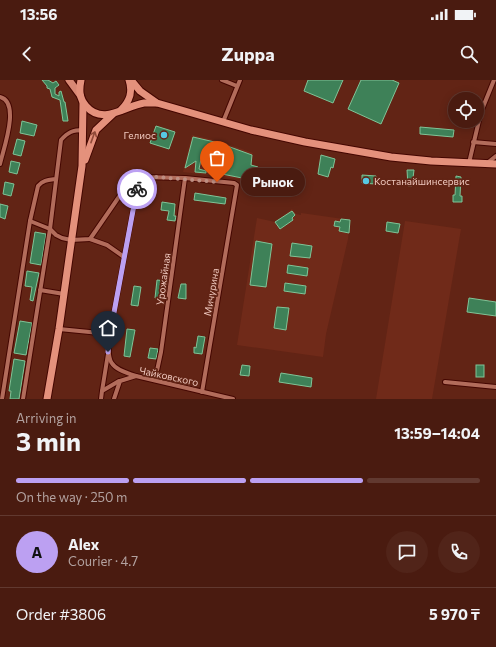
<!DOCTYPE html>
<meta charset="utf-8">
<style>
body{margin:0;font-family:Commissioner,sans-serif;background:#512419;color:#f1f3f6;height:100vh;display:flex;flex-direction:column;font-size:15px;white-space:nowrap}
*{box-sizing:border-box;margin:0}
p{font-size:13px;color:#b2a19f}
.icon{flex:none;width:22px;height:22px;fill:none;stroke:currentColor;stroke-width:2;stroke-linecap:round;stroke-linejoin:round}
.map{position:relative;height:319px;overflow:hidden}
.side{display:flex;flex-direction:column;background:#4a1b10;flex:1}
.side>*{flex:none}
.fabs{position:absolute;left:448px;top:12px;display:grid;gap:8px}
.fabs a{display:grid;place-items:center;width:36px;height:36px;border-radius:50%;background:#4a1b10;box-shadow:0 2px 10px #0003,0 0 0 1px #613930;font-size:20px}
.pin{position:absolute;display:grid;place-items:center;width:34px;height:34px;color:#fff;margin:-41px -17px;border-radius:50% 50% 50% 0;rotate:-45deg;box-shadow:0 0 4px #0007}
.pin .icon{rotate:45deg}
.courier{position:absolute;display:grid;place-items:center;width:40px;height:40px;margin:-20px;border:3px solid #bca0f2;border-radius:50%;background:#fff;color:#222;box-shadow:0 1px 5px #0007}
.bubble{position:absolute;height:28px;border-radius:14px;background:#4a1b10;box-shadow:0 2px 10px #0003,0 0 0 1px #613930;font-size:13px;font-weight:700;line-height:28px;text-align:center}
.headline em{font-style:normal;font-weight:700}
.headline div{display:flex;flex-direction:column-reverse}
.headline{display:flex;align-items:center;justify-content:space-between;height:68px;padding:0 16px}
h1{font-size:26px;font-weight:700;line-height:30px}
.bar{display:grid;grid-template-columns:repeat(4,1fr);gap:6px 4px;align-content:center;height:48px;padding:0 16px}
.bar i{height:5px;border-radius:3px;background:#613930}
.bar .on{background:#bca0f2}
.bar p{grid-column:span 4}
.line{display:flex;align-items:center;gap:10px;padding:0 16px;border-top:1px solid #613930}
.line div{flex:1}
.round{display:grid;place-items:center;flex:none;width:42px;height:42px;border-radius:21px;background:#512419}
.status{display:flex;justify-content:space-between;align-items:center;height:28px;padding:0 20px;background:#4a1b10;direction:ltr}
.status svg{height:11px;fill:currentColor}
header{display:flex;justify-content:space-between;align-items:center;height:52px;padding:0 16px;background:#4a1b10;font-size:18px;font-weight:700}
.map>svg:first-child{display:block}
.built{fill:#702a19}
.building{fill:#3e8158;stroke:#80c497}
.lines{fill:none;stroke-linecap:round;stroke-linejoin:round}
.minor-casing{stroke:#440600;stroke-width:6}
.primary-casing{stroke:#440600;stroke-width:9}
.trunk-casing{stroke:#440600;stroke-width:9}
.minor{stroke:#b26c5b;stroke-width:4}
.primary{stroke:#d88874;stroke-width:7}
.trunk{stroke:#e4917c;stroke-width:7}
.oneway{stroke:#904a39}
.done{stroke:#be8f83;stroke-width:4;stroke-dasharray:0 7.2}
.route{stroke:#bca0f2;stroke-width:5}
.poi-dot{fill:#57c9e2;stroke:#622415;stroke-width:1.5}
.labels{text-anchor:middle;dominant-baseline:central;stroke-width:3.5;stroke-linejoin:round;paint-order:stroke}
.poi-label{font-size:10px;fill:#efc8be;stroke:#622415;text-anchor:end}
.street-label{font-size:10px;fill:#efc8be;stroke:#622415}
</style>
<div class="status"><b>13:56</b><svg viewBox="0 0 49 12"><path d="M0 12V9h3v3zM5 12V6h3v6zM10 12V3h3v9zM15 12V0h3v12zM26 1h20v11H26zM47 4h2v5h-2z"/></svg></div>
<header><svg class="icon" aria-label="back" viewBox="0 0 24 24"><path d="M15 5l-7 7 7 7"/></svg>Zuppa<svg class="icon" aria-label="search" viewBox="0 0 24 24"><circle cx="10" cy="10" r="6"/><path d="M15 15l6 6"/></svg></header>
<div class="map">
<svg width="496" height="319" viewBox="0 0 496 319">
<rect width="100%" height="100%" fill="#622415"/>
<g class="built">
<path d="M192 55 219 61 253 73 248 100 183 92Z"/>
<path d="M292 129 296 134 301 135V133L350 140 348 159 326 254 323 277 237 265 257 138 275 142Z"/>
<path d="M405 141 461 149 432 319H376Z"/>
</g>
<g class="building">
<path d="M42 0H48L53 3 56 1 59 5 55 8V14L59 16V12L61 11 64 22H65L68 41H63L60 20 52 17 50 9 47 8V6Z"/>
<path d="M308 0H343L333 23 304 11Z"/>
<path d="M361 0H392L399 3 381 44 348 29Z"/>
<path d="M22 41 37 45 34 56 20 53Z"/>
<path d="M156 46 175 52 169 69 150 63Z"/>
<path d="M420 47 454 50 453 57 420 54Z"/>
<path d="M193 57 219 63 252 75 251 85 258 87 257 91 250 89 247 99 212 92 214 83 208 82 202 74 199 89 206 91V93L195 92 196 81 185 88Z"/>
<path d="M17 59 25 61 21 76 13 74Z"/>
<path d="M321 75 335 79 333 88 331 87 328 97 318 94Z"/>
<path d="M11 81 20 83 17 94 9 92Z"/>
<path d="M407 90H414L412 106H408Z"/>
<path d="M362 95 376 96 375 104 362 103Z"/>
<path d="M456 96 461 97 460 116H462V122H453V115H455Z"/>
<path d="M5 102 14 104 11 116 3 114Z"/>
<path d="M195 113 226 118 225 124 194 120Z"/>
<path d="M162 122 175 124 174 136H176L175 141 167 140 169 131 161 130Z"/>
<path d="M0 124 8 126 5 139 0 137Z"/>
<path d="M292 131 295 135 292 138 293 140 280 149 275 142Z"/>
<path d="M341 139 350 140 349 153 339 151 340 147 334 146 335 141 340 142Z"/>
<path d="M387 142 400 144 398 153 386 151Z"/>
<path d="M35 152 46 154 41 185 30 183Z"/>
<path d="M256 161 272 164 266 207 250 205Z"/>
<path d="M292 163 312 166 310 178 290 176Z"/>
<path d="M288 185 308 188 307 196 287 193Z"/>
<path d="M27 191 39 193 33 221 30 220 32 207 25 206Z"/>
<path d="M157 200 166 201 162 219 155 218Z"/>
<path d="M285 203 306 206 305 214 284 211Z"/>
<path d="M181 204H186V219L178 218Z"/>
<path d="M134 206 141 207 138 226 131 225Z"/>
<path d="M469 218 496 222V236L467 232Z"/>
<path d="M277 227 289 228 286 250 274 248Z"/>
<path d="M20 241 32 243 26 275 14 273Z"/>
<path d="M127 249 135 250 130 277 124 276Z"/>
<path d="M198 256 205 257 202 274 194 273V267L196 268Z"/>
<path d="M150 268 158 269 156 279 148 278Z"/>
<path d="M14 279 25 281 19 319H10L11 311H9Z"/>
<path d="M242 285 250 286 249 296 240 295Z"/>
<rect x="476" y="285" width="8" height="12"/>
<path d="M281 293 312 298 311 307 279 302Z"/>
</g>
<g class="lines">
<defs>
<g id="minor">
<path d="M222 0 237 6"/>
<path d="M0 17C21 22 3 70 0 84"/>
<path d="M223 42 240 0"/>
<path d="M473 62 496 64"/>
<path d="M469 83 481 32 494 0"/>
<path d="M486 84 496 76"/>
<path d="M30 141 50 149 56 155 62 158 71 160 90 159 123 111 130 104 141 97 185 98 234 103 237 105 202 312"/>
<path d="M90 159 107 165 124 177"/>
<path d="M40 210 64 214"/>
<path d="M59 249 110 254"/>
<path d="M136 296C108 287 107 283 110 254L139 98"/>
<path d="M155 300 161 272 185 98"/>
<path d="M445 302 496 307"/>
<path d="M102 311 108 274"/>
<path d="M2 319 30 141 38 106C43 100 49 100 56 99"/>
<path d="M23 319 50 149 61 60C68 52 73 50 83 50"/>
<path d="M101 319 102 311 119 301"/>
<path d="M114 319 120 301 136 296 233 319"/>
</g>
<path id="primary" d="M69 0 80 15"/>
<g id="trunk">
<path d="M81 0C79 10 79 18 86 26 103 46 125 26 144 23 148 23 152 23 156 23"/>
<path d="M131 0 140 11 157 23 251 50 305 62 391 77 431 81 496 84"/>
<path d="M121 30C130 21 133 12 129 0"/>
<path d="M85 80 96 50 113 34"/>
<path d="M47 319 59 249 82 86 83 23"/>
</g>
</defs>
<use href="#minor" class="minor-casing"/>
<use href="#primary" class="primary-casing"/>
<use href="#trunk" class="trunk-casing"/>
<use href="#minor" class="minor"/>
<use href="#primary" class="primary"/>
<use href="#trunk" class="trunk"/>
</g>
<defs><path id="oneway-shaft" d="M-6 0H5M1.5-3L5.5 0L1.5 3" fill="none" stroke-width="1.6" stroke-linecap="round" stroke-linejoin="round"/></defs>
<use class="oneway" href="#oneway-shaft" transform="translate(93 57) rotate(-70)"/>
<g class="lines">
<path class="done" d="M137 109 139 98 145 96 217 102"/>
<path class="route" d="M108 272 110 254 137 109"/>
</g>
<g class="poi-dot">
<circle cx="164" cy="55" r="4"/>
<circle cx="366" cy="101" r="4"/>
</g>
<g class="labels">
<g class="poi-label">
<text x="156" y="55">Гелиос</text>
<text x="374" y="101" text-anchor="start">Костанайшинсервис</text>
</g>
<g class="street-label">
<text transform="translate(163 199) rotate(-82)">Урожайная</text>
<text transform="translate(211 212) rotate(-80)">Мичурина</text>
<text transform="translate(169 296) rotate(12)">Чайковского</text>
</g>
</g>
</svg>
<div class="fabs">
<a><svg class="icon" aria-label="locate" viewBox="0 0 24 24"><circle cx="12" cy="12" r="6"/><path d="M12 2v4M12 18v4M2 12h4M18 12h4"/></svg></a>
</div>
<div class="pin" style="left:217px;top:102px;background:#ea580c"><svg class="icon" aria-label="bag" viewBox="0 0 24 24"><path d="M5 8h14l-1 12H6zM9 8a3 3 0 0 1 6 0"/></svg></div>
<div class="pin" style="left:108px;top:272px;background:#1f2937"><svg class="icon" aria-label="home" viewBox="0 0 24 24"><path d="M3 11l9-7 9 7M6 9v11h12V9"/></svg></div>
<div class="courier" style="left:137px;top:109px"><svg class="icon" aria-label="bike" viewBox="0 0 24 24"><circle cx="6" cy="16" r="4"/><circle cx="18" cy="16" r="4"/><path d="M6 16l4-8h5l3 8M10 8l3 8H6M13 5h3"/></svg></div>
<div class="bubble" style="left:241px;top:88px;width:64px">Рынок</div>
</div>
<section class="side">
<div class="headline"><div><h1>3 min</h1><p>Arriving in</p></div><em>13:59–14:04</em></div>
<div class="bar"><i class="on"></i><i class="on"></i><i class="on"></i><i></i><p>On the way · 250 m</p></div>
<div class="line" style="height:72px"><b class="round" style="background:#bca0f2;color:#111">A</b><div><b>Alex</b><p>Courier · 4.7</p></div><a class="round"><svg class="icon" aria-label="chat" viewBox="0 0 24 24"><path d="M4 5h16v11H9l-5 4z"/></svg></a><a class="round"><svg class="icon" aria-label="phone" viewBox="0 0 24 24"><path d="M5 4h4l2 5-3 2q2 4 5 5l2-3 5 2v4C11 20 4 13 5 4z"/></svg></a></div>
<div class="line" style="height:52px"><div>Order #3806</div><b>5 970 ₸</b></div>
</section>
